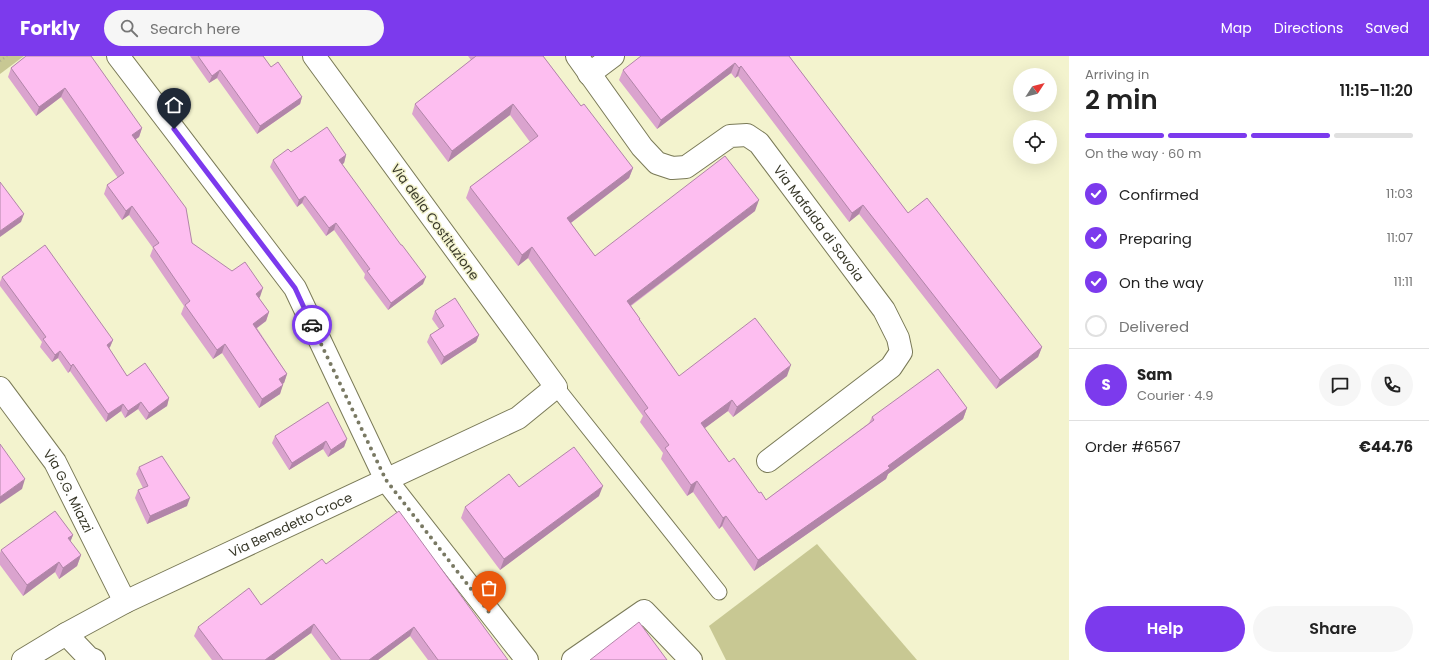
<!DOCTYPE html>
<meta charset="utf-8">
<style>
body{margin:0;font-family:Poppins,sans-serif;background:#f6f6f6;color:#222;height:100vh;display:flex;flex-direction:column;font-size:15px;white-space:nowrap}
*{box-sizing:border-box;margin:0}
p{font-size:13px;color:#767676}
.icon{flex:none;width:22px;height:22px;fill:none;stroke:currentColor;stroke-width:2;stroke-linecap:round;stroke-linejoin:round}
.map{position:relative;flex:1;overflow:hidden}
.side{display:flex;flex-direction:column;background:#fff;width:360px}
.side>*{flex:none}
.needle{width:26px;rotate:54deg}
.buttons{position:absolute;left:1013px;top:12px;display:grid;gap:8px}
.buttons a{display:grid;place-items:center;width:44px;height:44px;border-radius:50%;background:#fff;box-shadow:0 4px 16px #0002;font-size:20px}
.pin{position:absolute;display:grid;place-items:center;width:34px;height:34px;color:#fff;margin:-41px -17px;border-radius:50% 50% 50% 0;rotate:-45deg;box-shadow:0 0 4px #0007}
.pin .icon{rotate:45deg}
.courier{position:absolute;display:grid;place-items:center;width:40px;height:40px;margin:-20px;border:3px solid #7c3aed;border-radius:50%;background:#fff;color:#222;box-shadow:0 1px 5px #0007}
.headline em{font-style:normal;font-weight:600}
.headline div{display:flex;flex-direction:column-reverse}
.headline{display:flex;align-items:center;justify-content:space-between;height:68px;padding:0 16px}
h1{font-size:26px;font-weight:600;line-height:30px}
.bar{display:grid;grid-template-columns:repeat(4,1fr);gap:6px 4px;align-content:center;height:48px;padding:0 16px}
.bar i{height:5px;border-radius:3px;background:#e0e0e0}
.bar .current{background:#7c3aed}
.bar p{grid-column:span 4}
.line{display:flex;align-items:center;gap:10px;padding:0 16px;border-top:1px solid #e0e0e0}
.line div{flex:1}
.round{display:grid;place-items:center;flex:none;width:42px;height:42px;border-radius:21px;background:#f6f6f6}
ol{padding:0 16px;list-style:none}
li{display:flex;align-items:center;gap:12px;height:44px}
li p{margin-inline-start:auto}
li .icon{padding:4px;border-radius:50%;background:#7c3aed;color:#fff;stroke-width:4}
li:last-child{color:#767676}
li i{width:22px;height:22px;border:2px solid #e0e0e0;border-radius:50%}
.button{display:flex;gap:8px;margin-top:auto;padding:8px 16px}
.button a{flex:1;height:46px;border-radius:24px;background:#7c3aed;color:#fff;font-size:16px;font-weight:600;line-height:46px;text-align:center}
.button a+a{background:#f6f6f6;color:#222}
header{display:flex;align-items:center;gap:24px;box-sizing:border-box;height:56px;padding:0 20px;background:#7c3aed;color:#fff}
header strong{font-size:19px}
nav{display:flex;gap:22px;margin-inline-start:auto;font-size:14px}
.search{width:280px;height:36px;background:#f6f6f6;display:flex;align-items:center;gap:10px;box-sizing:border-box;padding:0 14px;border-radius:22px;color:#767676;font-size:15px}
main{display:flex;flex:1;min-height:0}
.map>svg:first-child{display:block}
.green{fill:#c8c893}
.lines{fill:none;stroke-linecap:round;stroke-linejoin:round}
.service-casing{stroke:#7a7a58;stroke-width:17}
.minor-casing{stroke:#7a7a58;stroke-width:24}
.path{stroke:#adad90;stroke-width:2.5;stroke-dasharray:1 3;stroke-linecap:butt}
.service{stroke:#fff;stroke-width:15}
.minor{stroke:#fff;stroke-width:22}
.wall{fill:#daa3ce}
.shaded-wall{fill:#b185a8}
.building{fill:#fdbef0;stroke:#b185a8}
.done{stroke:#797963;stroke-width:4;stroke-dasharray:0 7.2}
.route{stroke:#7c3aed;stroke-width:5}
.labels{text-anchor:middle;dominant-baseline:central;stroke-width:3;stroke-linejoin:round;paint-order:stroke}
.street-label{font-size:13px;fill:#383829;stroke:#f3f3ce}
</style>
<header>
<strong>Forkly</strong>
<div class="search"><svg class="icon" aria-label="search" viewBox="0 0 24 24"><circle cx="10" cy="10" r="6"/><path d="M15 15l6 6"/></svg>Search here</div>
<nav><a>Map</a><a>Directions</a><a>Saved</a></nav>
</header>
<main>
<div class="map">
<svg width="1069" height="604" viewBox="0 0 1069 604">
<rect width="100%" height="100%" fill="#f3f3ce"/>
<g class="green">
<path d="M0 0H24L0 18Z"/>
<path d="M817 488 917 604H726L709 570Z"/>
</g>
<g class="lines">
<defs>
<path id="service" d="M556 331 719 536"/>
<g id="minor">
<path d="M118 0 295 232 386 424 527 604"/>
<path id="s1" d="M577 0 642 91 657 107 672 112 686 111 730 80 747 79 759 87 884 254 898 282 901 296 891 311 768 405"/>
<path d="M589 18 613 0"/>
<path id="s2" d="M0 332 55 406 125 546"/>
<path d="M66 578 89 602 94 604"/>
<path id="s3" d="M23 604 66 578 125 546 518 362 556 331 314 0"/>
<path d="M573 604 644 555 691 604"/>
</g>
</defs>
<use href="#service" class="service-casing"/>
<use href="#minor" class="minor-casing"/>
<path class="path" d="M0 5 7 0"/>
<use href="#service" class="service"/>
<use href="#minor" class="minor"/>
</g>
<g class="wall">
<path d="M26 0 142 72 139 81 136 83 192 187 260 241 259 242 269 256 266 265 257 272 287 318 284 327 282 328 280 338 259 352 222 297 213 303 181 258 184 250 150 200 153 192 129 159 122 164 104 138 107 129 118 122 61 41 36 60 8 21 11 12Z"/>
<path d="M190 0H263L271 11 302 41 300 48 257 78 217 22 209 27Z"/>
<path d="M468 0H543L581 50 633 112 629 122 571 167 595 200 755 155 631 250 640 263 639 264 679 320H787L733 361 728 355 704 372 729 406 766 444 869 367 872 361 967 352 963 363 888 418 886 423 754 515 722 470 719 473 693 436 687 440 661 403 663 397 640 366 643 360 528 202 518 210 466 142 470 131 530 86 510 59 448 106 412 58 415 48 471 4Z"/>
<path d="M789 0 908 157 1042 291 1038 301 996 333 859 158 849 166 738 20 735 22 731 17 657 73 619 24 623 14Z"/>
<path d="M291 96 346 99 344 107 342 108 423 228 388 254 364 222 365 218 334 174 326 180 302 147 297 151 270 111 273 104Z"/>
<path d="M2 221 113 284 110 291 109 292 127 320 169 342 167 350 146 364 138 353 125 362 121 355 106 366 70 315 68 317 58 302 52 306 40 291 42 286 0 230V226Z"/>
<path d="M435 255 479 279 476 286 441 309 427 286 430 279 439 273 432 263Z"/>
<path d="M275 380 347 383 344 391 328 401 323 393 289 414 272 387Z"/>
<path d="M139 411 187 450 147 468 135 442 138 434 143 432 136 418Z"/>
<path d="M519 431 599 440 500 514 461 462 465 451Z"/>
<path d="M73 479 70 486 81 499 77 510 59 523 55 516 23 540 0 509V497L1 494Z"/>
<path d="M326 508 508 604H428L410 580 378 604H331L311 577 274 604H212L194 580 198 571 261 549Z"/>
</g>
<g class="shaded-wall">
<path d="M735 7 731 17 657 73 661 64Z"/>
<path d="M741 10 738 20 735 22 739 12Z"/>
<path d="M220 14 217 22 209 27 212 20Z"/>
<path d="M65 32 61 41 36 60 39 51Z"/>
<path d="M302 41 300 48 257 78 260 70Z"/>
<path d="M513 48 510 59 448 106 452 95Z"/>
<path d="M142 72 139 81 129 88 132 79Z"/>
<path d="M346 99 344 107 337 112 339 104Z"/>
<path d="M633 112 629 122 564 172 567 162Z"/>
<path d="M305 140 302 147 297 151 299 144Z"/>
<path d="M759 144 755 155 623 255 627 245Z"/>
<path d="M863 149 859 158 849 166 852 157Z"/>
<path d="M132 150 129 159 122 164 126 155Z"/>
<path d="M24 158 21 166 0 181V175Z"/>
<path d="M336 167 334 174 326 180 329 172Z"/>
<path d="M532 191 528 202 518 210 522 199Z"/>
<path d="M426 221 423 228 388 254 391 247Z"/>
<path d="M263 232 260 241 252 247 256 238Z"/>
<path d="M269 256 266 265 250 277 253 268Z"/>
<path d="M479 279 476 286 441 309 444 301Z"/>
<path d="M113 284 110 291 104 296 107 289Z"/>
<path d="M225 288 222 297 213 303 217 294Z"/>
<path d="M1042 291 1038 301 996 333 1000 324Z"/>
<path d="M60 295 58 302 52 306 55 299Z"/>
<path d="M73 308 70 315 68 317 71 310Z"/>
<path d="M791 309 787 320 733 361 737 351Z"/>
<path d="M287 318 284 327 276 332 279 323Z"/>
<path d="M283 329 280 338 259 352 262 343Z"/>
<path d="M169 342 167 350 146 364 149 357Z"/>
<path d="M732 344 728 355 697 378 701 367Z"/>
<path d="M141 346 138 353 125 362 128 355Z"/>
<path d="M123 348 121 355 106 366 108 358Z"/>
<path d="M967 352 963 363 888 418 886 423 754 515 758 504Z"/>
<path d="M347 383 344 391 328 401 331 394Z"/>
<path d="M326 385 323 393 289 414 292 407Z"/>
<path d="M25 423 22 433 0 448V441Z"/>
<path d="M697 425 693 436 687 440 691 429Z"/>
<path d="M603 430 599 440 500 514 504 503Z"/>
<path d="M190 442 187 450 147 468 150 460Z"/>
<path d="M726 460 722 470 719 473 723 462Z"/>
<path d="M73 479 69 489 68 482Z"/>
<path d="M81 499 77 510 59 523 63 512Z"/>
<path d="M59 506 55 516 23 540 27 529Z"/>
<path d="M314 568 311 577 274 604H265Z"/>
<path d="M414 571 410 580 378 604H369Z"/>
</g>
<g class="building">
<path d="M26 0H91L142 72 132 79 186 152 192 187 232 215 245 206 263 232 256 238 269 256 253 268 287 318 279 323 283 329 262 343 225 288 217 294 185 249 190 245 153 191 159 187 132 150 126 155 107 129 124 117 65 32 39 51 11 12Z"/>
<path d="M198 0H263L271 11 278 6 302 41 260 70 220 14 212 20Z"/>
<path d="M476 0H543L581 50 584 48 633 112 567 162 595 200 725 100 759 144 627 245 640 263H639L679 320 755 262 791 309 737 351 732 344 701 367 729 406 734 402 759 437 761 436 766 444 874 364 872 361 938 313 967 352 888 410 890 412 758 504 726 460 723 462 697 425 691 429 665 392 669 389 644 355 648 352 532 191 522 199 470 131 538 80 513 48 452 95 415 48Z"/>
<path d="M641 0H789L908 157 927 142 1042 291 1000 324 863 149 852 157 741 10 739 12 735 7 661 64 623 14Z"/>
<path d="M327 71 346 99 339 104 401 189H402L426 221 391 247 367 215 370 213 336 167 329 172 305 140 299 144 273 104 288 93 291 96Z"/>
<path d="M0 126 24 158 0 175Z"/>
<path d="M45 189 113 284 107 289 127 320 145 307 169 342 149 357 141 346 128 355 123 348 108 358 73 308 71 310 60 295 55 299 43 283 46 281 2 221Z"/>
<path d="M455 242 479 279 444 301 430 279 444 270 435 255Z"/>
<path d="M328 346 347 383 331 394 326 385 292 407 275 380Z"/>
<path d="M0 388 25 423 0 441Z"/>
<path d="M574 391 603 430 504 503 465 451 509 418 519 431Z"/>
<path d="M162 400 190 442 150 460 138 434 148 430 139 411Z"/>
<path d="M55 455 73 479 68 482 81 499 63 512 59 506 27 529 1 494Z"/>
<path d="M399 455 508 604H438L414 571 369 604H341L314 568 265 604H223L198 571 249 532 261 549 322 503 326 508Z"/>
<path d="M639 566 667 604H590Z"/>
</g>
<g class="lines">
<path class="done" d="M312 269 386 424 489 556"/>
<path class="route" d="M174 73 295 232 312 269"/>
</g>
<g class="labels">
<g class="street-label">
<text transform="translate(435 166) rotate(54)">Via della Costituzione</text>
<text stroke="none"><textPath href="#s1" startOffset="349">Via Mafalda di Savoia</textPath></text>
<text stroke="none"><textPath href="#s2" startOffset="124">Via G.G. Miazzi</textPath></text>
<text stroke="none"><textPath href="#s3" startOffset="300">Via Benedetto Croce</textPath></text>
</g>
</g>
</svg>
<div class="buttons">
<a><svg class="needle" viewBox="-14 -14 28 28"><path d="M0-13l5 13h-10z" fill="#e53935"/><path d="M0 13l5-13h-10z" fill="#767676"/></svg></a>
<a><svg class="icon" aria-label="locate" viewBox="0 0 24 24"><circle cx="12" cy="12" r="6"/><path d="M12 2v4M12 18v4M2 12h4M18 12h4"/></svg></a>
</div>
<div class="pin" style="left:489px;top:556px;background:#ea580c"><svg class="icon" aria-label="bag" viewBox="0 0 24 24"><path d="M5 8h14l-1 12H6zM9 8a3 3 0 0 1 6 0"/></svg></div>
<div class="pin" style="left:174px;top:73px;background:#1f2937"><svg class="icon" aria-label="home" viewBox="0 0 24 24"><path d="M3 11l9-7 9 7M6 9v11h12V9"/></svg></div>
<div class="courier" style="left:312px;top:269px"><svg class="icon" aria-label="car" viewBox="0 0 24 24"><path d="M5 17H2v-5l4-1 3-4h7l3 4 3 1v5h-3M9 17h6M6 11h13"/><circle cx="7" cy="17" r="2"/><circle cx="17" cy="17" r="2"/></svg></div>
</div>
<section class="side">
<div class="headline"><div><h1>2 min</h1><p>Arriving in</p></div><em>11:15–11:20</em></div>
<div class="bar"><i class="current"></i><i class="current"></i><i class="current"></i><i></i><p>On the way · 60 m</p></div>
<ol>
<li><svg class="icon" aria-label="check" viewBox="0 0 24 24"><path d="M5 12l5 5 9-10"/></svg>Confirmed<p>11:03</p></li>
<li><svg class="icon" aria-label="check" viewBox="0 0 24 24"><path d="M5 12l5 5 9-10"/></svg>Preparing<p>11:07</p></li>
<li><svg class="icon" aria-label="check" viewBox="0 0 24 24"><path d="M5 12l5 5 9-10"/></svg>On the way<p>11:11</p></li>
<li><i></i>Delivered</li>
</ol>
<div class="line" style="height:72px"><b class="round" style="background:#7c3aed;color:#fff">S</b><div><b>Sam</b><p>Courier · 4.9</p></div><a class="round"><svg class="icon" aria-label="chat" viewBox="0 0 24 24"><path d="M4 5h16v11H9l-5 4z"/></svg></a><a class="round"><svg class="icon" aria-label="phone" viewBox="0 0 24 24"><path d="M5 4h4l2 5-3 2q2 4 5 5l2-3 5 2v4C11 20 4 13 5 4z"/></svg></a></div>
<div class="line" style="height:52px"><div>Order #6567</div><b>€44.76</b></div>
<div class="button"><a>Help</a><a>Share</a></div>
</section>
</main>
